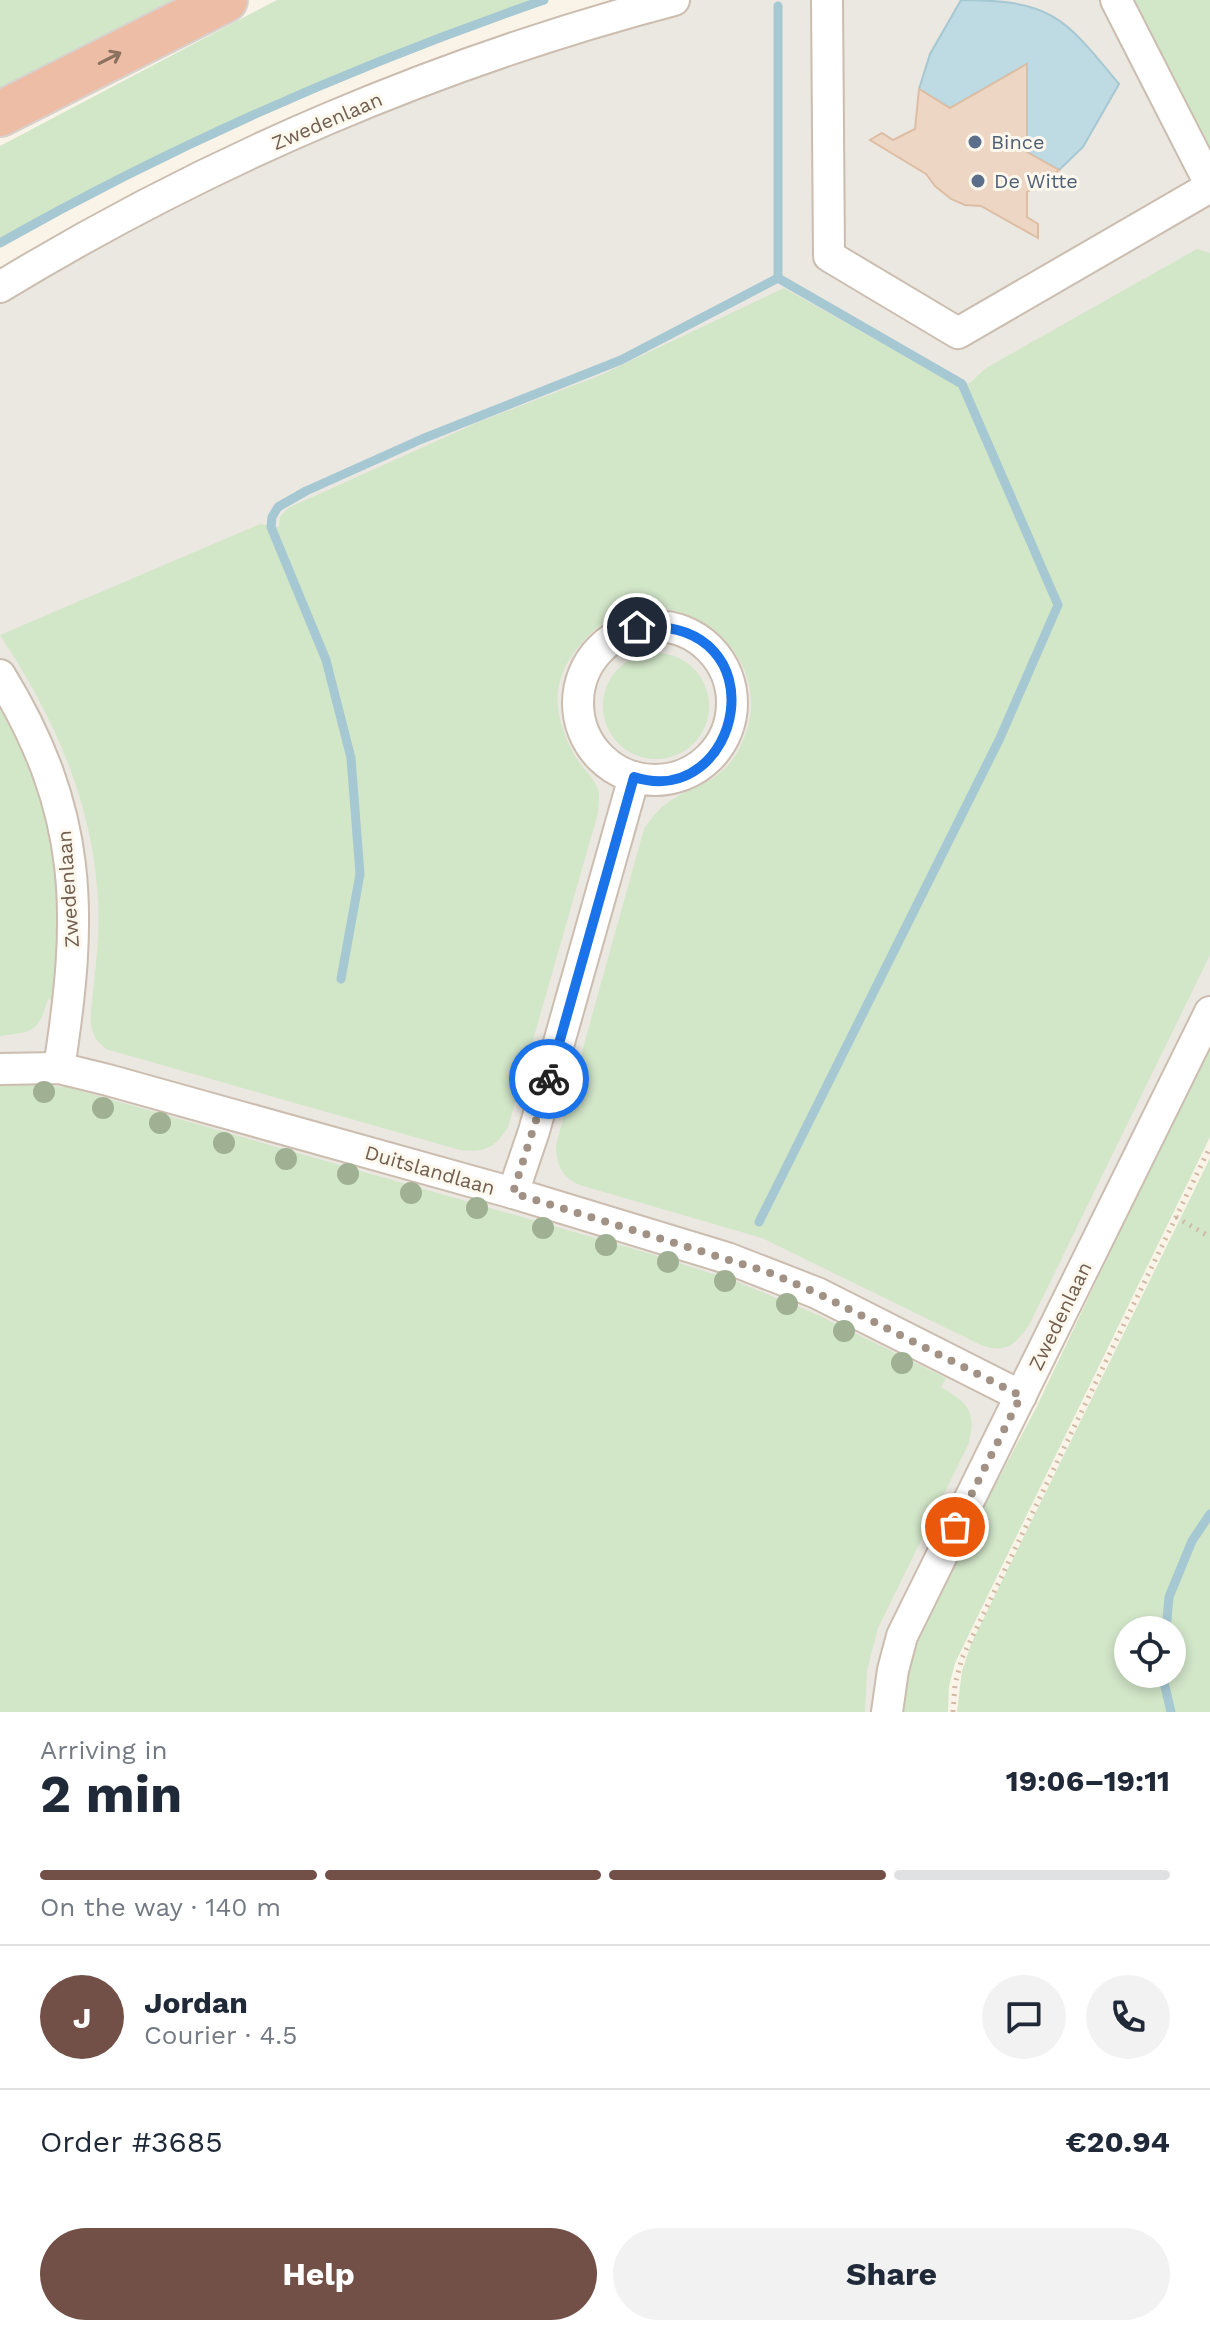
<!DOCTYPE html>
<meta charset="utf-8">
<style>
body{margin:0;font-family:"Work Sans",sans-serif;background:#f2f2f3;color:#1f2937;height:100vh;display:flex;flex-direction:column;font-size:30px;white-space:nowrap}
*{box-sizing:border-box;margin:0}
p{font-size:26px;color:#747a83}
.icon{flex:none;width:44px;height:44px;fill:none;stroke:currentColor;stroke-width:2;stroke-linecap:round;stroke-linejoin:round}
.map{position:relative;height:1712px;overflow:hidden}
.drawer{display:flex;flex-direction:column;background:#fff;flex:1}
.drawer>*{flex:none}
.fabs{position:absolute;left:1114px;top:1616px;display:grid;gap:16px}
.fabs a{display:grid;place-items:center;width:72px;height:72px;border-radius:50%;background:#fff;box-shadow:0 4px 12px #0003;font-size:40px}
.pin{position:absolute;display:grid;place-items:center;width:68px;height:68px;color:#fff;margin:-34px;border:4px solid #fff;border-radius:50%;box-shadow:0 2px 8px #0007}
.courier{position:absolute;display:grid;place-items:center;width:80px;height:80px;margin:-40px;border:6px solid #1a73e8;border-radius:50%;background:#fff;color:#222;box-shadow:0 2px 10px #0007}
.head em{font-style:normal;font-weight:700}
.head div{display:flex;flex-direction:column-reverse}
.head{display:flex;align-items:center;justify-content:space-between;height:136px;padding:0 40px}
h1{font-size:52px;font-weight:700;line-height:60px}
.bar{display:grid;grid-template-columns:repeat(4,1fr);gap:12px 8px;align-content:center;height:96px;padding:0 40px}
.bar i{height:10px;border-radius:6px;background:#e0e1e3}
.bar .on{background:#725047}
.bar p{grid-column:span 4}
.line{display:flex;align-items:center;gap:20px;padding:0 40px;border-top:2px solid #e0e1e3}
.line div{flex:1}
.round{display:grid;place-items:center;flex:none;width:84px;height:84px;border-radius:42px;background:#f2f2f3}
.action{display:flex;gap:16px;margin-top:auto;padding:16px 40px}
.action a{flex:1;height:92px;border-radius:48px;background:#725047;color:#fff;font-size:32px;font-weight:700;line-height:92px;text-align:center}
.action a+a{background:#f2f2f3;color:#1f2937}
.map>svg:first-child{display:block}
.industrial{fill:#ebe7e1}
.green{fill:#d2e6c8;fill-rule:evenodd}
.water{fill:#bedae2;stroke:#a6c8d2;stroke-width:2}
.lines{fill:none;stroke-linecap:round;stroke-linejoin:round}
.stream{stroke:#a6c8d2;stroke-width:9}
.building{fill:#edd6c3;stroke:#ddbea5;stroke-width:2}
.minor-casing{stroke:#cbbdaf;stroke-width:34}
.highway-casing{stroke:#d7d2ce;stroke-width:48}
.path{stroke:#d1baa6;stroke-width:5;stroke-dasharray:2 6;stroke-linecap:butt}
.minor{stroke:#fff;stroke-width:30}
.highway{stroke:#edbda6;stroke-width:44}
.tree{fill:#9fb192}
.oneway{stroke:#8a7160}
.done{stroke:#a19285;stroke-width:8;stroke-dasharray:0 14.4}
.route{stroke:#1a73e8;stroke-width:10}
.service-dot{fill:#5c6f8a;stroke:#fdf8ee;stroke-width:3}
.labels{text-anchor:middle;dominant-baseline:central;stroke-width:6;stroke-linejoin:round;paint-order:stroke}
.street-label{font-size:20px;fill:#715e4f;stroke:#fdf8ee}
.service-label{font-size:20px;fill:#4e5e75;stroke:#fdf8ee;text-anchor:start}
</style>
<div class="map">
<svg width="1210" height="1712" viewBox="0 0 1210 1712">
<rect width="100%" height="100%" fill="#faf4e8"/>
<path class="industrial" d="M674 0H1116L1210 184V1011L887 1712H0V287L173 189Z"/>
<g class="green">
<path d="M0 0H175L0 93Z"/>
<path d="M277 0H544C356 65 173 145 0 243V146Z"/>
<path d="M1133 0H1210V146L1208 148Z"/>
<path d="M1197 249 1210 253V955L1029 1325C1014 1345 1007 1354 981 1345L762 1238 580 1185C562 1177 556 1165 556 1145L644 829C652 817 661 806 673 799 704 781 726 779 742 743 786 648 660 561 587 637 573 651 561 670 558 690 555 713 565 740 577 759 585 771 597 780 599 795 599 801 598 808 598 813L508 1127C495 1148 484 1153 460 1150L106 1049C99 1043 94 1038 92 1029 89 1018 92 1005 93 993 96 963 100 932 98 901 93 802 54 717 0 635L260 524 279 527 280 517 288 508 481 421 601 375 784 288 956 385 970 383 986 368Z"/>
<circle cx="656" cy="706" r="53"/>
<path d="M0 704C37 770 61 845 61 921 61 948 57 975 55 1001L48 999C37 1034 34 1031 0 1036Z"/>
<path d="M1210 1042V1137L955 1663 949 1686 948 1712H902C904 1680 913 1648 925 1618L1036 1408Z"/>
<path d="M29 1085 67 1087 651 1254 735 1281 818 1315 946 1378 941 1387C969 1403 977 1413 968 1445L878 1628 867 1670 865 1712H0V1086Z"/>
<path d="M1210 1158V1712H957L962 1671 971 1644ZM1128 1630H1172V1674H1128Z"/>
</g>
<path class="water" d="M961 0C1052 0 1064 17 1119 84L1083 147 1059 170 1027 152V64L950 108 919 89 930 54Z"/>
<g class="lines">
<g class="stream">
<path d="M0 243C173 145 356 65 544 0"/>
<path d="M341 979 360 874 351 758 326 660 271 527 272 517 278 507 306 491 422 439 621 360 778 278"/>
<path d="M759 1222 1000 738 1058 605 962 384 778 278V6"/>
<path d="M1166 1630 1169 1597 1192 1541 1210 1514"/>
<path d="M1162 1674 1171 1712"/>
</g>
</g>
<path class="building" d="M1027 64V152L1059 170 1027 192V217L1038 224V238L981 206 965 205 951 199 935 186 926 174 870 140 882 133 893 140 915 129 919 89 950 108Z"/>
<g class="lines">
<defs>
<g id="minor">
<path d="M827 0 829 256 958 333 1210 187"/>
<path d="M1116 0 1210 184"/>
<path d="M0 287C209 160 438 62 674 0"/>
<circle cx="655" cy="703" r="77"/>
<path d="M0 675C84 812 83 914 59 1068"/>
<path d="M0 1069 59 1068 108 1080 513 1193 727 1258 817 1293 1021 1396"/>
<path d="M513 1193 534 1131 634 777"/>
<path d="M887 1712 893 1670 902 1636 1210 1012"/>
</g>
<path id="highway" d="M0 114 225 0"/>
</defs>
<use href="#minor" class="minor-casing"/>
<use href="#highway" class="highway-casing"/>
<g class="path">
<path d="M1176 1217 1210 1237"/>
<path d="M953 1712 955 1684 962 1658 1210 1147"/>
</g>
<use href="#minor" class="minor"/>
<use href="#highway" class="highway"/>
</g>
<g class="tree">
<circle cx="44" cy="1092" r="11"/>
<circle cx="103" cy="1108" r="11"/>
<circle cx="160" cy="1123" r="11"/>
<circle cx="224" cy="1143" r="11"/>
<circle cx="286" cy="1159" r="11"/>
<circle cx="348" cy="1174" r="11"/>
<circle cx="411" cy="1193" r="11"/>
<circle cx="477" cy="1208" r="11"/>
<circle cx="543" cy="1228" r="11"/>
<circle cx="606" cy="1245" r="11"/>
<circle cx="668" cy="1262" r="11"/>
<circle cx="725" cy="1281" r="11"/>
<circle cx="787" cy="1304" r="11"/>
<circle cx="844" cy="1331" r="11"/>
<circle cx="902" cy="1363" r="11"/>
</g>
<defs><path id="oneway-shaft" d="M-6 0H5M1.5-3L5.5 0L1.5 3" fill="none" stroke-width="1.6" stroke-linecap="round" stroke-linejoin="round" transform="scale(2)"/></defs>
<use class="oneway" href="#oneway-shaft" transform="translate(110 58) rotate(-27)"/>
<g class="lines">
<path class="done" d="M549 1079 513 1193 768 1272 817 1293 1021 1396 955 1527"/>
<path class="route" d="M549 1079 634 777C741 812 784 617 637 627"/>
</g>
<g class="service-dot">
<circle cx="975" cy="142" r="8"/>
<circle cx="978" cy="181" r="8"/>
</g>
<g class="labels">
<g class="street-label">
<text transform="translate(327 121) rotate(-23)">Zwedenlaan</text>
<text transform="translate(68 889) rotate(-94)">Zwedenlaan</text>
<text transform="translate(430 1170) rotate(16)">Duitslandlaan</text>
<text transform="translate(1060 1316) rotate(-64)">Zwedenlaan</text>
</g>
<g class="service-label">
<text x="991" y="142">Bince</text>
<text x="994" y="181">De Witte</text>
</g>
</g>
</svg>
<div class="fabs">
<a><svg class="icon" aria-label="locate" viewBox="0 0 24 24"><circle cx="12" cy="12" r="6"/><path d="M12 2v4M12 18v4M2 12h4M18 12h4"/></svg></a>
</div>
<div class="pin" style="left:955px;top:1527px;background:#ea580c"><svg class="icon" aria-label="bag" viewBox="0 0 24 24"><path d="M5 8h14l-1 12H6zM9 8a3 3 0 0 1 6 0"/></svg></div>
<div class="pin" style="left:637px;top:627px;background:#1f2937"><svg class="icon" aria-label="home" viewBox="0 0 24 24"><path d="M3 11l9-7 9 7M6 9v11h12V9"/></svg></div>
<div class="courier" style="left:549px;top:1079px"><svg class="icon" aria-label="bike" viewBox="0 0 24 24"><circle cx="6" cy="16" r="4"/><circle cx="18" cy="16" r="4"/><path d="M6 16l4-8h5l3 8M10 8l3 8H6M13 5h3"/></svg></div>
</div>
<section class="drawer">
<div class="head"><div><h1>2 min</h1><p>Arriving in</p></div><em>19:06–19:11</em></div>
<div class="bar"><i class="on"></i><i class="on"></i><i class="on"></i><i></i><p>On the way · 140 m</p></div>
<div class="line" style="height:144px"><b class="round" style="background:#725047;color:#fff">J</b><div><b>Jordan</b><p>Courier · 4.5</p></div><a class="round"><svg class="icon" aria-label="chat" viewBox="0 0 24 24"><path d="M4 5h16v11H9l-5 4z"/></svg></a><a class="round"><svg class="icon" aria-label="phone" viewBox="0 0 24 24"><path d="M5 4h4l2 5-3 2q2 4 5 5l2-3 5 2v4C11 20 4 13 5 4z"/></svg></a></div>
<div class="line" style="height:104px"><div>Order #3685</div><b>€20.94</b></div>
<div class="action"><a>Help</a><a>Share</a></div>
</section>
